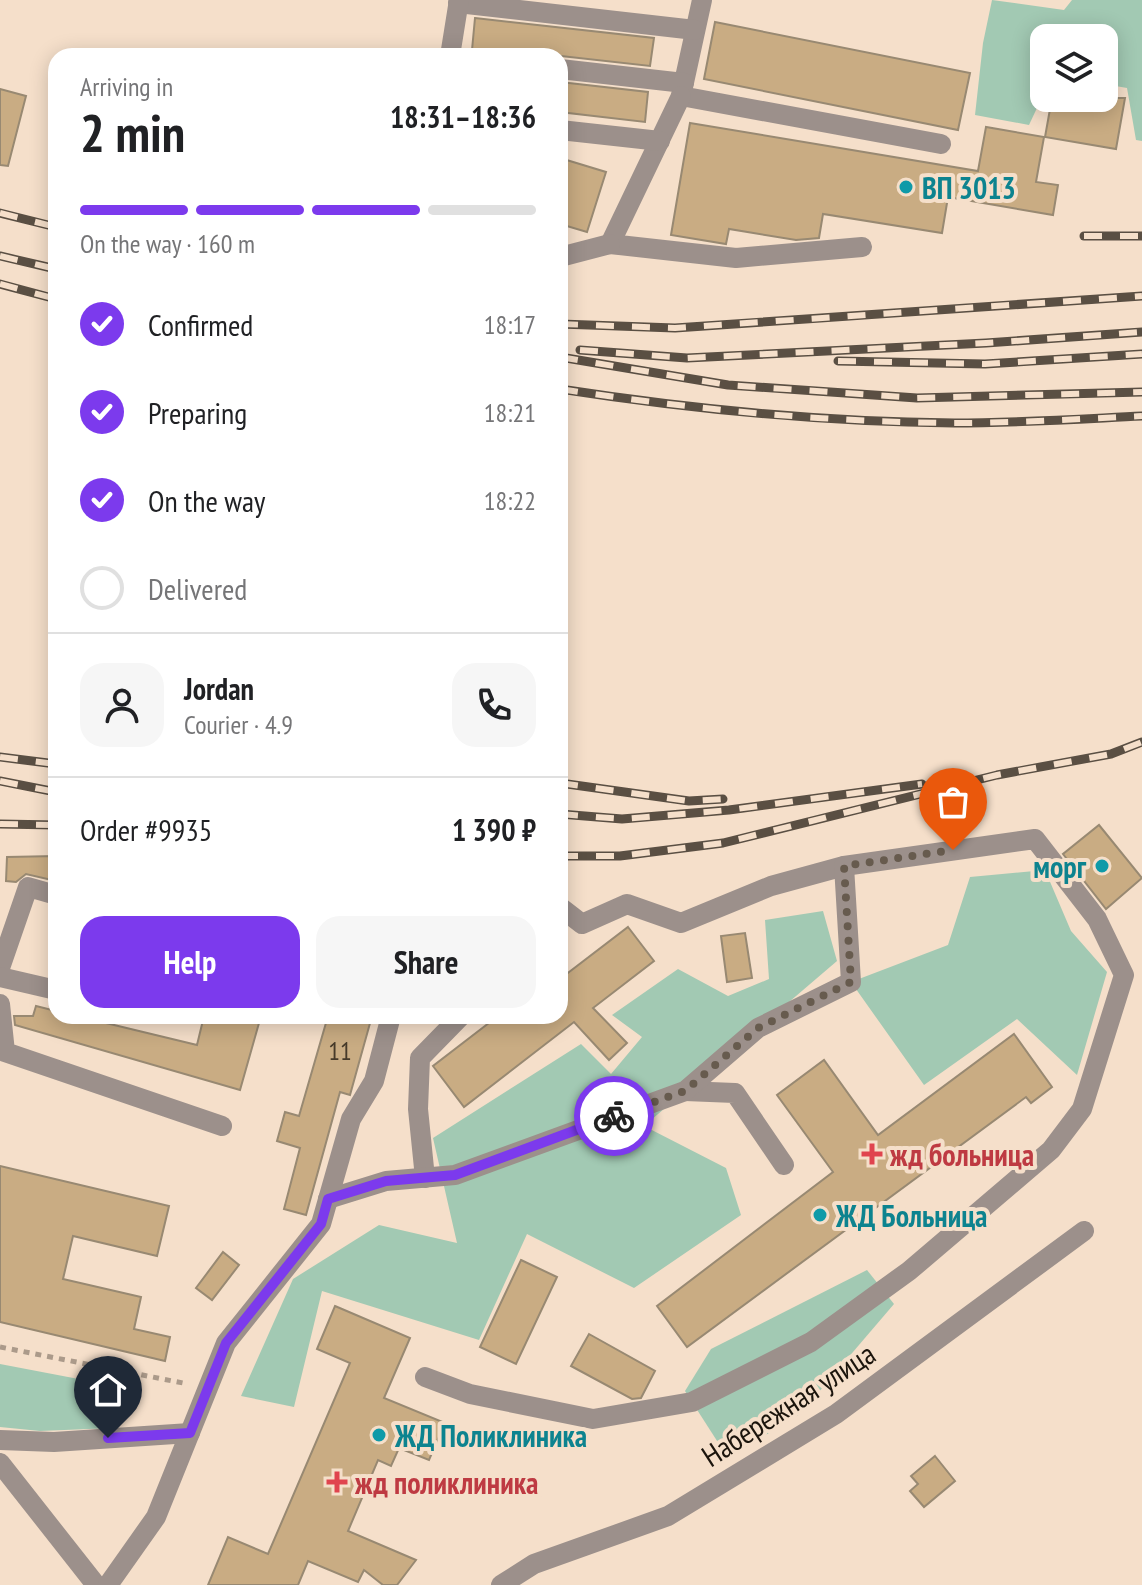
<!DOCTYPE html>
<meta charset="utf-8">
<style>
body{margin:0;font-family:"PT Sans Narrow",sans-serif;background:#f6f6f6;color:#202124;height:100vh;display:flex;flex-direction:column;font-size:30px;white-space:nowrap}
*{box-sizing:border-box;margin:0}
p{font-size:26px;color:#757577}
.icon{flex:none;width:44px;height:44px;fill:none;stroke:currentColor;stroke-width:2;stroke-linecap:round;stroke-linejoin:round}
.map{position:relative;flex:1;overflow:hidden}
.details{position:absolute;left:48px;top:48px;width:520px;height:976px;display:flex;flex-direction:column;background:#fff;border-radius:24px;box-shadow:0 4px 20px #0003}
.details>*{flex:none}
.fabs{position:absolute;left:1030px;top:24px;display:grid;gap:16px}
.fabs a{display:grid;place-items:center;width:88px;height:88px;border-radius:16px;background:#fff;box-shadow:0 4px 20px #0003;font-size:40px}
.pin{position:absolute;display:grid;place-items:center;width:68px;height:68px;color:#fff;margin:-82px -34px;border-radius:50% 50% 50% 0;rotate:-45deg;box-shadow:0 0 8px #0007}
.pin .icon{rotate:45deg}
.courier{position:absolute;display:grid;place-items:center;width:80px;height:80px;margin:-40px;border:6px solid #7c3aed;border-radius:50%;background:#fff;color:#222;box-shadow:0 2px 10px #0007}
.head em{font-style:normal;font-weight:800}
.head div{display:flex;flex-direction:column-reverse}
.head{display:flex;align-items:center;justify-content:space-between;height:136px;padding:0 32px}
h1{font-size:52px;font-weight:800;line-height:60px}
.bar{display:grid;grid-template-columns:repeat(4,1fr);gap:12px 8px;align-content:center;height:96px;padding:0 32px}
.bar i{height:10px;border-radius:6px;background:#e0e0e0}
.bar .on{background:#7c3aed}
.bar p{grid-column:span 4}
.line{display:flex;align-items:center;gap:20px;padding:0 32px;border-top:2px solid #e0e0e0}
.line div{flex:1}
.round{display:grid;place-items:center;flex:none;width:84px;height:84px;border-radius:24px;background:#f6f6f6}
ol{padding:0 32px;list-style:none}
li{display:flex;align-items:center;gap:24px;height:88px}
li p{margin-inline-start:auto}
li .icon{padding:8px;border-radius:50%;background:#7c3aed;color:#fff;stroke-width:4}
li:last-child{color:#757577}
li i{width:44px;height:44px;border:4px solid #e0e0e0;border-radius:50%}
.button{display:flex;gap:16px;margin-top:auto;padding:16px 32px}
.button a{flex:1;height:92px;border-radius:24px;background:#7c3aed;color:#fff;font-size:32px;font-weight:800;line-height:92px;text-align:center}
.button a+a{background:#f6f6f6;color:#202124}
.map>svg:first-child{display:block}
.green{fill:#a2c9b3}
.building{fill:#c9ac83;stroke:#988972;stroke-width:2}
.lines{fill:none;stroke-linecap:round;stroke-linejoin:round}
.path{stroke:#ab9a8a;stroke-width:5;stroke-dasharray:6 6;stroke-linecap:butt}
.minor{stroke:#9c908b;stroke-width:20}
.rail-casing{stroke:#5a4f43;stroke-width:9}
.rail{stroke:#f5dfca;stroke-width:6;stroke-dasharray:18;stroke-linecap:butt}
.done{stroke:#675b4e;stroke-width:8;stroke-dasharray:0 14.4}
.route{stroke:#7c3aed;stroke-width:10}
.culture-dot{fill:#0f9aa8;stroke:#f5dfca;stroke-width:3}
.health-dot{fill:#e0444e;stroke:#f5dfca;stroke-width:3}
.labels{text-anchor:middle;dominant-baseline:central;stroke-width:8;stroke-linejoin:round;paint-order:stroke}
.number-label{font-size:26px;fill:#463a2a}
.culture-label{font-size:30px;font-weight:bold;fill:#0d838f;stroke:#f5dfca;text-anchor:start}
.health-label{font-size:30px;font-weight:bold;fill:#be3a42;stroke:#f5dfca;text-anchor:start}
.street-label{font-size:30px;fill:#1b140c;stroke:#f5dfca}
</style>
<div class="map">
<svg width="1142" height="1585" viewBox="0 0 1142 1585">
<rect width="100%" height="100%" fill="#f5dfca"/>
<g class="green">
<path d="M992 0 1064 10 1072 0H1142V141L1136 140 1127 88 1104 84V38H1044V93L1029 125 975 115 983 43Z"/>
<path d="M1045 870 1071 931 1107 972 1077 1075 1017 1019 924 1085 851 982 948 945 970 877Z"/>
<path d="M823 911 837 961 644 1126 726 1168 741 1215 634 1288 527 1234 479 1340 322 1291 294 1407 241 1396 293 1279 379 1225 457 1243 433 1138 581 1044 611 1074 642 1037 612 1015 678 969 728 996 769 979 765 920Z"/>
<path d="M867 1270 894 1304 800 1414 728 1458 685 1391 711 1349Z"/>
<path d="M0 1364 110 1385 113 1428 40 1431 0 1427Z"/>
</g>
<g class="building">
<path d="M475 18 654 38 650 66 561 56H522L472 50Z"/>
<path d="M715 22 970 73 958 130 704 79Z"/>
<path d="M560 82 648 92 645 122 560 112Z"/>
<path d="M0 89 26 96 8 166 0 165Z"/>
<path d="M1052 98H1125L1116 149 1045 137Z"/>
<path d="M690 123 978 171 986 127 1044 137 1036 182 1058 185 1053 215 948 197 942 233 823 214 819 238 796 240 729 229 726 244 671 235Z"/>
<path d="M560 158 606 172 587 232 560 224Z"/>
<path d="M1099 825 1142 878 1106 909 1063 854Z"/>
<path d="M56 856V881L26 874 16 882 6 881 7 857Z"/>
<path d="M628 927 654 961 593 1008 627 1043 609 1060 574 1022 464 1107 433 1066 498 1016H560V979Z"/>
<path d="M745 933 752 978 727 982 721 936Z"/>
<path d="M36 1006 56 1011V1016H77L197 1045 204 1016H261L240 1090 15 1025 14 1016H33Z"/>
<path d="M328 1016H372L350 1095 340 1092 306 1215 284 1209 300 1148 277 1141 285 1112 299 1116Z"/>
<path d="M1014 1034 1052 1087 1031 1103 1026 1097 687 1347 657 1306 833 1172 777 1095 824 1060 878 1135Z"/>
<path d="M0 1166 169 1206 157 1256 73 1236 63 1279 141 1297 134 1329 170 1337 165 1361 0 1322Z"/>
<path d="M223 1252 239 1265 212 1300 196 1288Z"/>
<path d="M521 1260 557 1277 516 1364 480 1347Z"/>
<path d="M335 1306 410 1338 384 1398 445 1423 429 1460 399 1448 391 1466 378 1460 348 1531 416 1560 397 1585H383L364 1570 358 1582 308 1561 298 1585H208L228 1537 268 1554 350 1363 317 1349Z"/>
<path d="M589 1334 655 1371 641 1398 632 1399 571 1366Z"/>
<path d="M935 1456 955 1481 924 1507 910 1491 918 1484 911 1476Z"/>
</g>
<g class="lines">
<path class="path" d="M0 1347 188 1384"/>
<g class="minor">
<path d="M702 0 681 96 941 144"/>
<path d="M458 3 695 30"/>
<path d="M450 56 459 0"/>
<path d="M560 69 684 83"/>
<path d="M681 96 610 244 736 258 862 247"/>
<path d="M560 130 660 141"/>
<path d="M560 257 610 244"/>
<path d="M560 907 582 924 627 904 681 923 771 886 844 866"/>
<path d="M0 968 28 887 56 895"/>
<path d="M0 977 56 990"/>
<path d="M0 1004 5 1052 222 1126"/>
<path d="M685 1091 735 1093 784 1165"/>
<path d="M425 1178 418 1109 420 1058 461 1016"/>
<path d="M328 1199 386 1181 455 1175 685 1091 758 1028 851 982 844 866 1035 839 1097 919 1124 975 1082 1109 1051 1150 909 1271 811 1342 692 1402 593 1419 470 1394 425 1377"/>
<path d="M0 1440 54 1442 190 1433"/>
<path d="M0 1463 96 1585"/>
<path d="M108 1585 156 1517 226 1343 321 1224 351 1119 374 1081 391 1016"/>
<path d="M501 1585 534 1564 668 1516 836 1414 1084 1231"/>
</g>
<defs>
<g id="rail">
<path d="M0 213 56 227"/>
<path d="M1084 236H1142"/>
<path d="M0 256 56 269"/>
<path d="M0 284 56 299"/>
<path d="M560 324 675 328 1142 296"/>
<path d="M580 350 687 358 986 343 1142 332"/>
<path d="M560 357 728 385 917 398 1142 392"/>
<path d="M838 361 985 364 1142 354"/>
<path d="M560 389C690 409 822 422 954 423 1016 423 1079 419 1142 416"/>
<path d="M0 757 56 764"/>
<path d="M0 781 56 792"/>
<path d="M560 783 689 801 723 799"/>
<path d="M560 814 622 819 729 810 922 784"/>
<path d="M0 824 56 825"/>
<path d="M560 856H620L723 843 997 775 1111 754 1142 742"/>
</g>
</defs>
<use href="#rail" class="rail-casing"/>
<use href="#rail" class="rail"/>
</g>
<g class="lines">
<path class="done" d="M614 1116 685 1091 758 1028 851 982 844 866 953 850"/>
<path class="route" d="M108 1438 190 1433 226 1343 321 1224 328 1199 386 1181 455 1175 614 1116"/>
</g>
<g class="culture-dot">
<circle cx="906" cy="187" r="8"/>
<circle cx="1102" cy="866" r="8"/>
<circle cx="820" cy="1215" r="8"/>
<circle cx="379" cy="1435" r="8"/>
</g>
<g class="health-dot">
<path d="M868 1142h8v8h8v8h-8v8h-8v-8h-8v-8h8z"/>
<path d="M333 1470h8v8h8v8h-8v8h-8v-8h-8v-8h8z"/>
</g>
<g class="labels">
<g class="number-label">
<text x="340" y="1050">11</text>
</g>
<g class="culture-label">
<text x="922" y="187">ВП 3013</text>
<text x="1086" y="866" text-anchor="end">морг</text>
<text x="836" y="1215">ЖД Больница</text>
<text x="395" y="1435">ЖД Поликлиника</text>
</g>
<g class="health-label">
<text x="890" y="1154">жд больница</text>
<text x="355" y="1482">жд поликлиника</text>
</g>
<g class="street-label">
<text transform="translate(788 1404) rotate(-33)">Набережная улица</text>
</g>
</g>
</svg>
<div class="fabs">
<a><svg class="icon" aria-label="layers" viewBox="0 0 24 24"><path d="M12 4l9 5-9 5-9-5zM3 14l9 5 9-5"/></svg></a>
</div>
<div class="pin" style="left:953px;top:850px;background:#ea580c"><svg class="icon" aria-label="bag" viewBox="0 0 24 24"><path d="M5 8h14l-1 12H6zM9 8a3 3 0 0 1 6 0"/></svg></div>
<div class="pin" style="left:108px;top:1438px;background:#1f2937"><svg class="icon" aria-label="home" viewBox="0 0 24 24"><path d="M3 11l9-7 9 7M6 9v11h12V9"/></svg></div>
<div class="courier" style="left:614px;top:1116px"><svg class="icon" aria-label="bike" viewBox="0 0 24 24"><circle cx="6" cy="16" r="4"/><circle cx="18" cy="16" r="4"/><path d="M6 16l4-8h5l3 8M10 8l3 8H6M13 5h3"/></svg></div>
<section class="details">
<div class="head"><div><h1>2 min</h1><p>Arriving in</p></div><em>18:31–18:36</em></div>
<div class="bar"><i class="on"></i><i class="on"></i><i class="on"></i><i></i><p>On the way · 160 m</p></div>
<ol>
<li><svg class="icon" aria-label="check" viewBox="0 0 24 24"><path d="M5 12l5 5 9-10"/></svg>Confirmed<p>18:17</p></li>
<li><svg class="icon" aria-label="check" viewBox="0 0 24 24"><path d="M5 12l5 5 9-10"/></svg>Preparing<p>18:21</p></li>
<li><svg class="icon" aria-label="check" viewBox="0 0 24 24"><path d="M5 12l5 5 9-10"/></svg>On the way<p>18:22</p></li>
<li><i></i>Delivered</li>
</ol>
<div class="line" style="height:144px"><a class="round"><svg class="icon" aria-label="person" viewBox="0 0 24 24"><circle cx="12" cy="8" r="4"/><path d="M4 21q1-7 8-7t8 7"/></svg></a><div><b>Jordan</b><p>Courier · 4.9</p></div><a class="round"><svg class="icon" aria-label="phone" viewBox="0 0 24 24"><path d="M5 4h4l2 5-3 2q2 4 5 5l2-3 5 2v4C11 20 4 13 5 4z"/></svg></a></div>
<div class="line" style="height:104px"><div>Order #9935</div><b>1 390 ₽</b></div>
<div class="button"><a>Help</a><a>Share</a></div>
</section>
</div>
